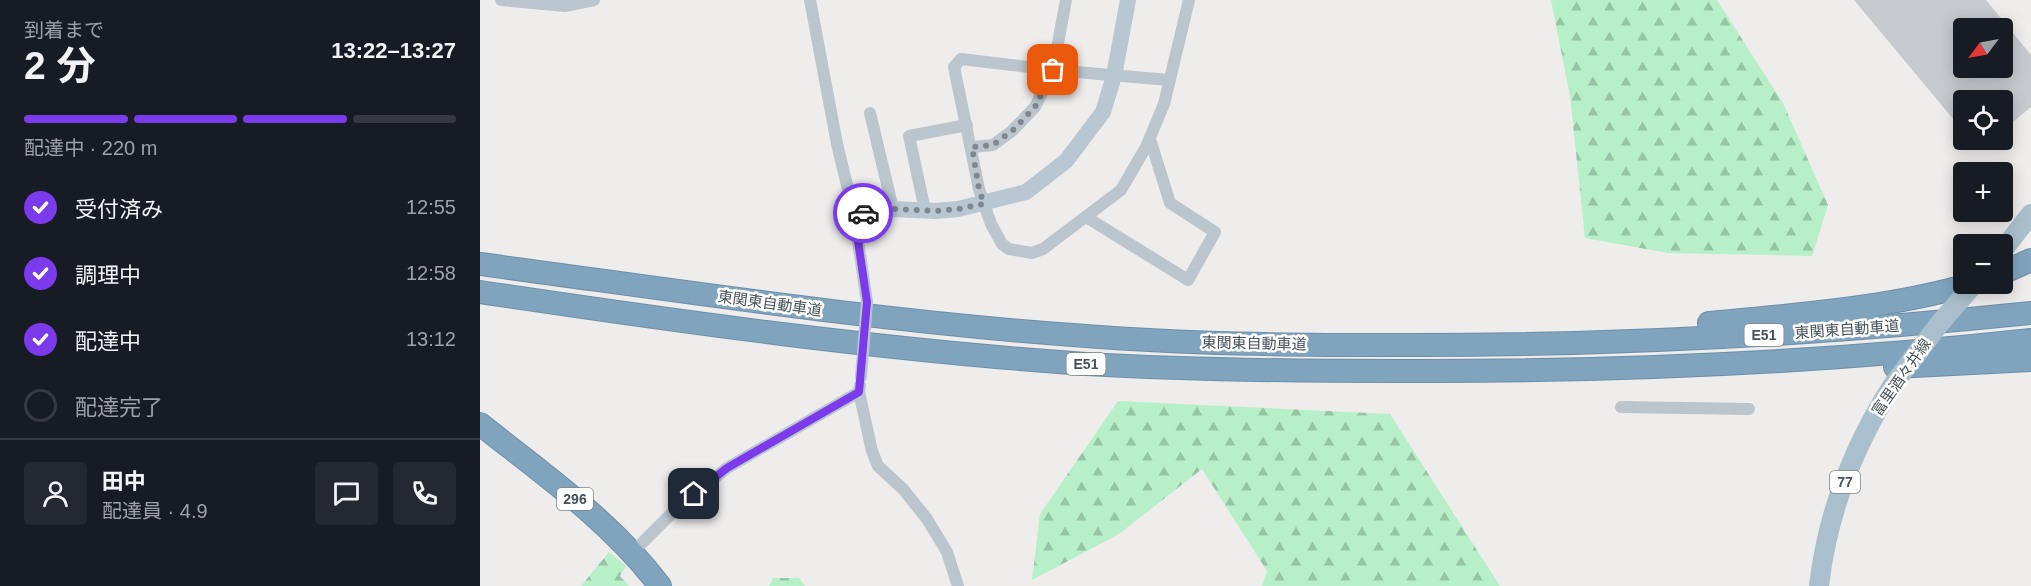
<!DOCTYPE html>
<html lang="ja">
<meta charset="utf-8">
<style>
body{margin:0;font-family:Arial,"Noto Sans JP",sans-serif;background:#242831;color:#f1f3f6;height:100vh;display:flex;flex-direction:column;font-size:22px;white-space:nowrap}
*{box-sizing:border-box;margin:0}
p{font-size:20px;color:#9ea1a6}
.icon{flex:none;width:33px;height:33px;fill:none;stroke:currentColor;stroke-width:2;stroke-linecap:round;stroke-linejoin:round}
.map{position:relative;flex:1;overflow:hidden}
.side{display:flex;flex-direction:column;background:#171b24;width:480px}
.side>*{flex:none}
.needle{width:39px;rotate:238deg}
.controls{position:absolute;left:1473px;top:18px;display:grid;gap:12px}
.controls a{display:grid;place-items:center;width:60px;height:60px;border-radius:6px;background:#171b24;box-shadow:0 3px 15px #0003;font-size:30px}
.pin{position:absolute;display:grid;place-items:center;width:51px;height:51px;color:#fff;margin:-26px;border-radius:12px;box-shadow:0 3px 9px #0006}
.courier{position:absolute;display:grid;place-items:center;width:60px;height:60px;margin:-30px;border:4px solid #7c3aed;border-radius:50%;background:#fff;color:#222;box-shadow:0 2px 8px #0007}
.headline em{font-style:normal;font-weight:700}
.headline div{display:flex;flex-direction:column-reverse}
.headline{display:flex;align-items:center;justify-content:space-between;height:102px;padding:0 24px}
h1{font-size:39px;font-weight:700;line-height:45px}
.bar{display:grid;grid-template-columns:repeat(4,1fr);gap:9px 6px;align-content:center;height:72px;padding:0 24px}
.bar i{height:8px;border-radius:4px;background:#363941}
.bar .selected{background:#7c3aed}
.bar p{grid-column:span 4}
.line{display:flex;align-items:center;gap:15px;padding:0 24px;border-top:2px solid #363941}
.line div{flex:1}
.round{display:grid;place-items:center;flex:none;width:63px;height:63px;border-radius:6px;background:#242831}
ol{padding:0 24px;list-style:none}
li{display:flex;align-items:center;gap:18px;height:66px}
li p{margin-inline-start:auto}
li .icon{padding:6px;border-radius:50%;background:#7c3aed;color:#fff;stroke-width:4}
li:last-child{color:#9ea1a6}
li i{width:33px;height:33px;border:3px solid #363941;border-radius:50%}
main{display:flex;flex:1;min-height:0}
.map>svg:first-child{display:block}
.forest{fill:url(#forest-firs)}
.building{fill:#c6cacf;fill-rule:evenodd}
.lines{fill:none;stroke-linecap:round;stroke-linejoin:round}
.highway-casing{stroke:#6c8faa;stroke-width:24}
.street{stroke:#bac5cd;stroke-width:12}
.secondary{stroke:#b8c7d2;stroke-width:16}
.primary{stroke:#aabfcd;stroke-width:20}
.highway{stroke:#81a4be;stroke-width:22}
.street-bridge{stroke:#bac5cd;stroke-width:12}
.primary-bridge{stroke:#aabfcd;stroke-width:20}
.done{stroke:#80888d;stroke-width:6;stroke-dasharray:0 10.8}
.route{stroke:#7c3aed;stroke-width:8}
.labels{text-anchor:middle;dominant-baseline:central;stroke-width:5;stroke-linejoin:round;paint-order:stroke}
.shield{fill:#fff;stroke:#7c868c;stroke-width:1.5}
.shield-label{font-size:14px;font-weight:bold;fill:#44525a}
.street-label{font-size:15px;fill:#44525a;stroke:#fff}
</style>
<main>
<section class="side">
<div class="headline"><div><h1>2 分</h1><p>到着まで</p></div><em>13:22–13:27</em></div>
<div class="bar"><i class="selected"></i><i class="selected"></i><i class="selected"></i><i></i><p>配達中 · 220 m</p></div>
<ol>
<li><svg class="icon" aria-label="check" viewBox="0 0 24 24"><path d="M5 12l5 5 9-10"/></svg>受付済み<p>12:55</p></li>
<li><svg class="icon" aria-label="check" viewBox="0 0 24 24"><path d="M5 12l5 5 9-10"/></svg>調理中<p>12:58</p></li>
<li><svg class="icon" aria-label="check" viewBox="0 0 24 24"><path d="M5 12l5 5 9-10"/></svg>配達中<p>13:12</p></li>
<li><i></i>配達完了</li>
</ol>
<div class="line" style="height:108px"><a class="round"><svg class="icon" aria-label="person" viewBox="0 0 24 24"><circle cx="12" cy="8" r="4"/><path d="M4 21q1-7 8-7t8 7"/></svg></a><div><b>田中</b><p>配達員 · 4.9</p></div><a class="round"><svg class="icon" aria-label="chat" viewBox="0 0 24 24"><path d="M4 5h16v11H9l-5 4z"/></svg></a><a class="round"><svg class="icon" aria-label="phone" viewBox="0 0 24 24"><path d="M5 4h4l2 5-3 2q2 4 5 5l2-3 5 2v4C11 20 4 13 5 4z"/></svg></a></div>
</section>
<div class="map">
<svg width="1551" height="586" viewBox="0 0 1551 586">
<defs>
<pattern id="forest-firs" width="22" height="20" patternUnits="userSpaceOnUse" patternTransform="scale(1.5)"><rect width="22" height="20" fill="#b7f0c8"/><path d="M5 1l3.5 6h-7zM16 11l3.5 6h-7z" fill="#96c5a5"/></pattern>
</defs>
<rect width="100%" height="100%" fill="#efecec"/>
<g class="forest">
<path d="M1071 0H1237L1303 103 1348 205 1332 256 1188 253 1105 238 1090 96Z"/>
<path d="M638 401 910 414 1020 586H782L787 571 722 469 639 534 552 580 560 514Z"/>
<path d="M129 552 146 566 140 576 149 586H101Z"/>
<path d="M293 578H319L325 586H289Z"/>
</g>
<g class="building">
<path d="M1374 0H1506L1551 55V107L1522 131V100H1484V132ZM1484 28H1522V68H1484Z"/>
<path d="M1490 140H1512L1499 150Z"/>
</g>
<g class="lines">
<defs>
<g id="highway">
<path d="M0 264C202 291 403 322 606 336 707 344 809 345 911 345 1125 346 1338 335 1551 313"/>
<path d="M1522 273 1551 260"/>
<path d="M0 292C201 322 402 350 606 364 710 370 814 371 918 371 1129 372 1341 363 1551 340"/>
<path d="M1229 323C1314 315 1410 308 1491 284"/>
<path d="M1415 367 1551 360"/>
<path d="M0 424C63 474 131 521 180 586"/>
</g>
</defs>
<use href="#highway" class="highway-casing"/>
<g class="street">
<path d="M21 0 85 6 114 0"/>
<path d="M330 0 357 144 374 214 387 302"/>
<path d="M689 80 573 70 481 59 474 67 499 189 511 224 522 244 529 249 552 253 563 249 641 190 666 147 684 104 709 0"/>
<path d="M390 113 413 209"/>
<path d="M492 147 513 145 532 131 555 107 573 70 586 0"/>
<path d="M445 210 429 136 487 125"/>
<path d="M606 217 708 280 735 232 690 203 670 139"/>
<path d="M380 385 379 392 392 451 398 466 423 489 447 519 467 552 478 586"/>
<path d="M1141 407 1269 409"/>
<path d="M153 552 197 508 247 468 379 392"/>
</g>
<path class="secondary" d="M374 214 413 209 456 211 478 209 546 192 586 161 623 112 634 76 648 0"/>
<g class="primary">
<path d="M1522 251 1551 214"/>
<path d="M1339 586C1347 515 1374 446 1412 386"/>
</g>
<use href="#highway" class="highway"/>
<path class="street-bridge" d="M381 377 387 302"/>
<path class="primary-bridge" d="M1412 386 1460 323 1494 284"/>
</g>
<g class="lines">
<path class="done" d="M383 213 413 209 456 211 478 209 504 204 499 189 492 147 513 145 532 131 555 107 573 70"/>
<path class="route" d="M214 494 247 468 379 392 387 302 374 214 383 213"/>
</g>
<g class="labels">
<g class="shield">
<rect x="1264.5" y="324" width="39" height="22" rx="4.5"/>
<rect x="586.5" y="353" width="39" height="22" rx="4.5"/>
<rect x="1350" y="471" width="30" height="22" rx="4.5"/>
<rect x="77" y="488" width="36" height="22" rx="4.5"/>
</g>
<g class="shield-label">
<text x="1284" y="335">E51</text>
<text x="606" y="364">E51</text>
<text x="1365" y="482">77</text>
<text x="95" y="499">296</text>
</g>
<g class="street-label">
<text transform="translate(290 303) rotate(8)">東関東自動車道</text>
<text transform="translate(1367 329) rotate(-4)">東関東自動車道</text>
<text transform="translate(774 343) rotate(1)">東関東自動車道</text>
<text transform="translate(1421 377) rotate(-55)">富里酒々井線</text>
</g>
</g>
</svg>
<div class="controls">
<a><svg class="needle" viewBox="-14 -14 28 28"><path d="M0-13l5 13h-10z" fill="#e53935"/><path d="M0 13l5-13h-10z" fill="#9ea1a6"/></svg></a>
<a><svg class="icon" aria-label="locate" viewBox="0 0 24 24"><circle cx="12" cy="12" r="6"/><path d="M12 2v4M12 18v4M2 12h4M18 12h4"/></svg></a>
<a>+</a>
<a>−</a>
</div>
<div class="pin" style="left:573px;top:70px;background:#ea580c"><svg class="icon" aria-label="bag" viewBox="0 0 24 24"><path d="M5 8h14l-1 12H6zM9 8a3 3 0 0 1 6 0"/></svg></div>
<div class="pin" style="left:214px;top:494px;background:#1f2937"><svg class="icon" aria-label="home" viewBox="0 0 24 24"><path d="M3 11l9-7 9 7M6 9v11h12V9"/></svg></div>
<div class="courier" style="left:383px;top:213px"><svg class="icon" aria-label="car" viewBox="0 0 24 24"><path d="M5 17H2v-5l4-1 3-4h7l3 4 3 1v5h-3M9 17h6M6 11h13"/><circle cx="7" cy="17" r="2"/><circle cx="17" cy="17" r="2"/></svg></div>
</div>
</main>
